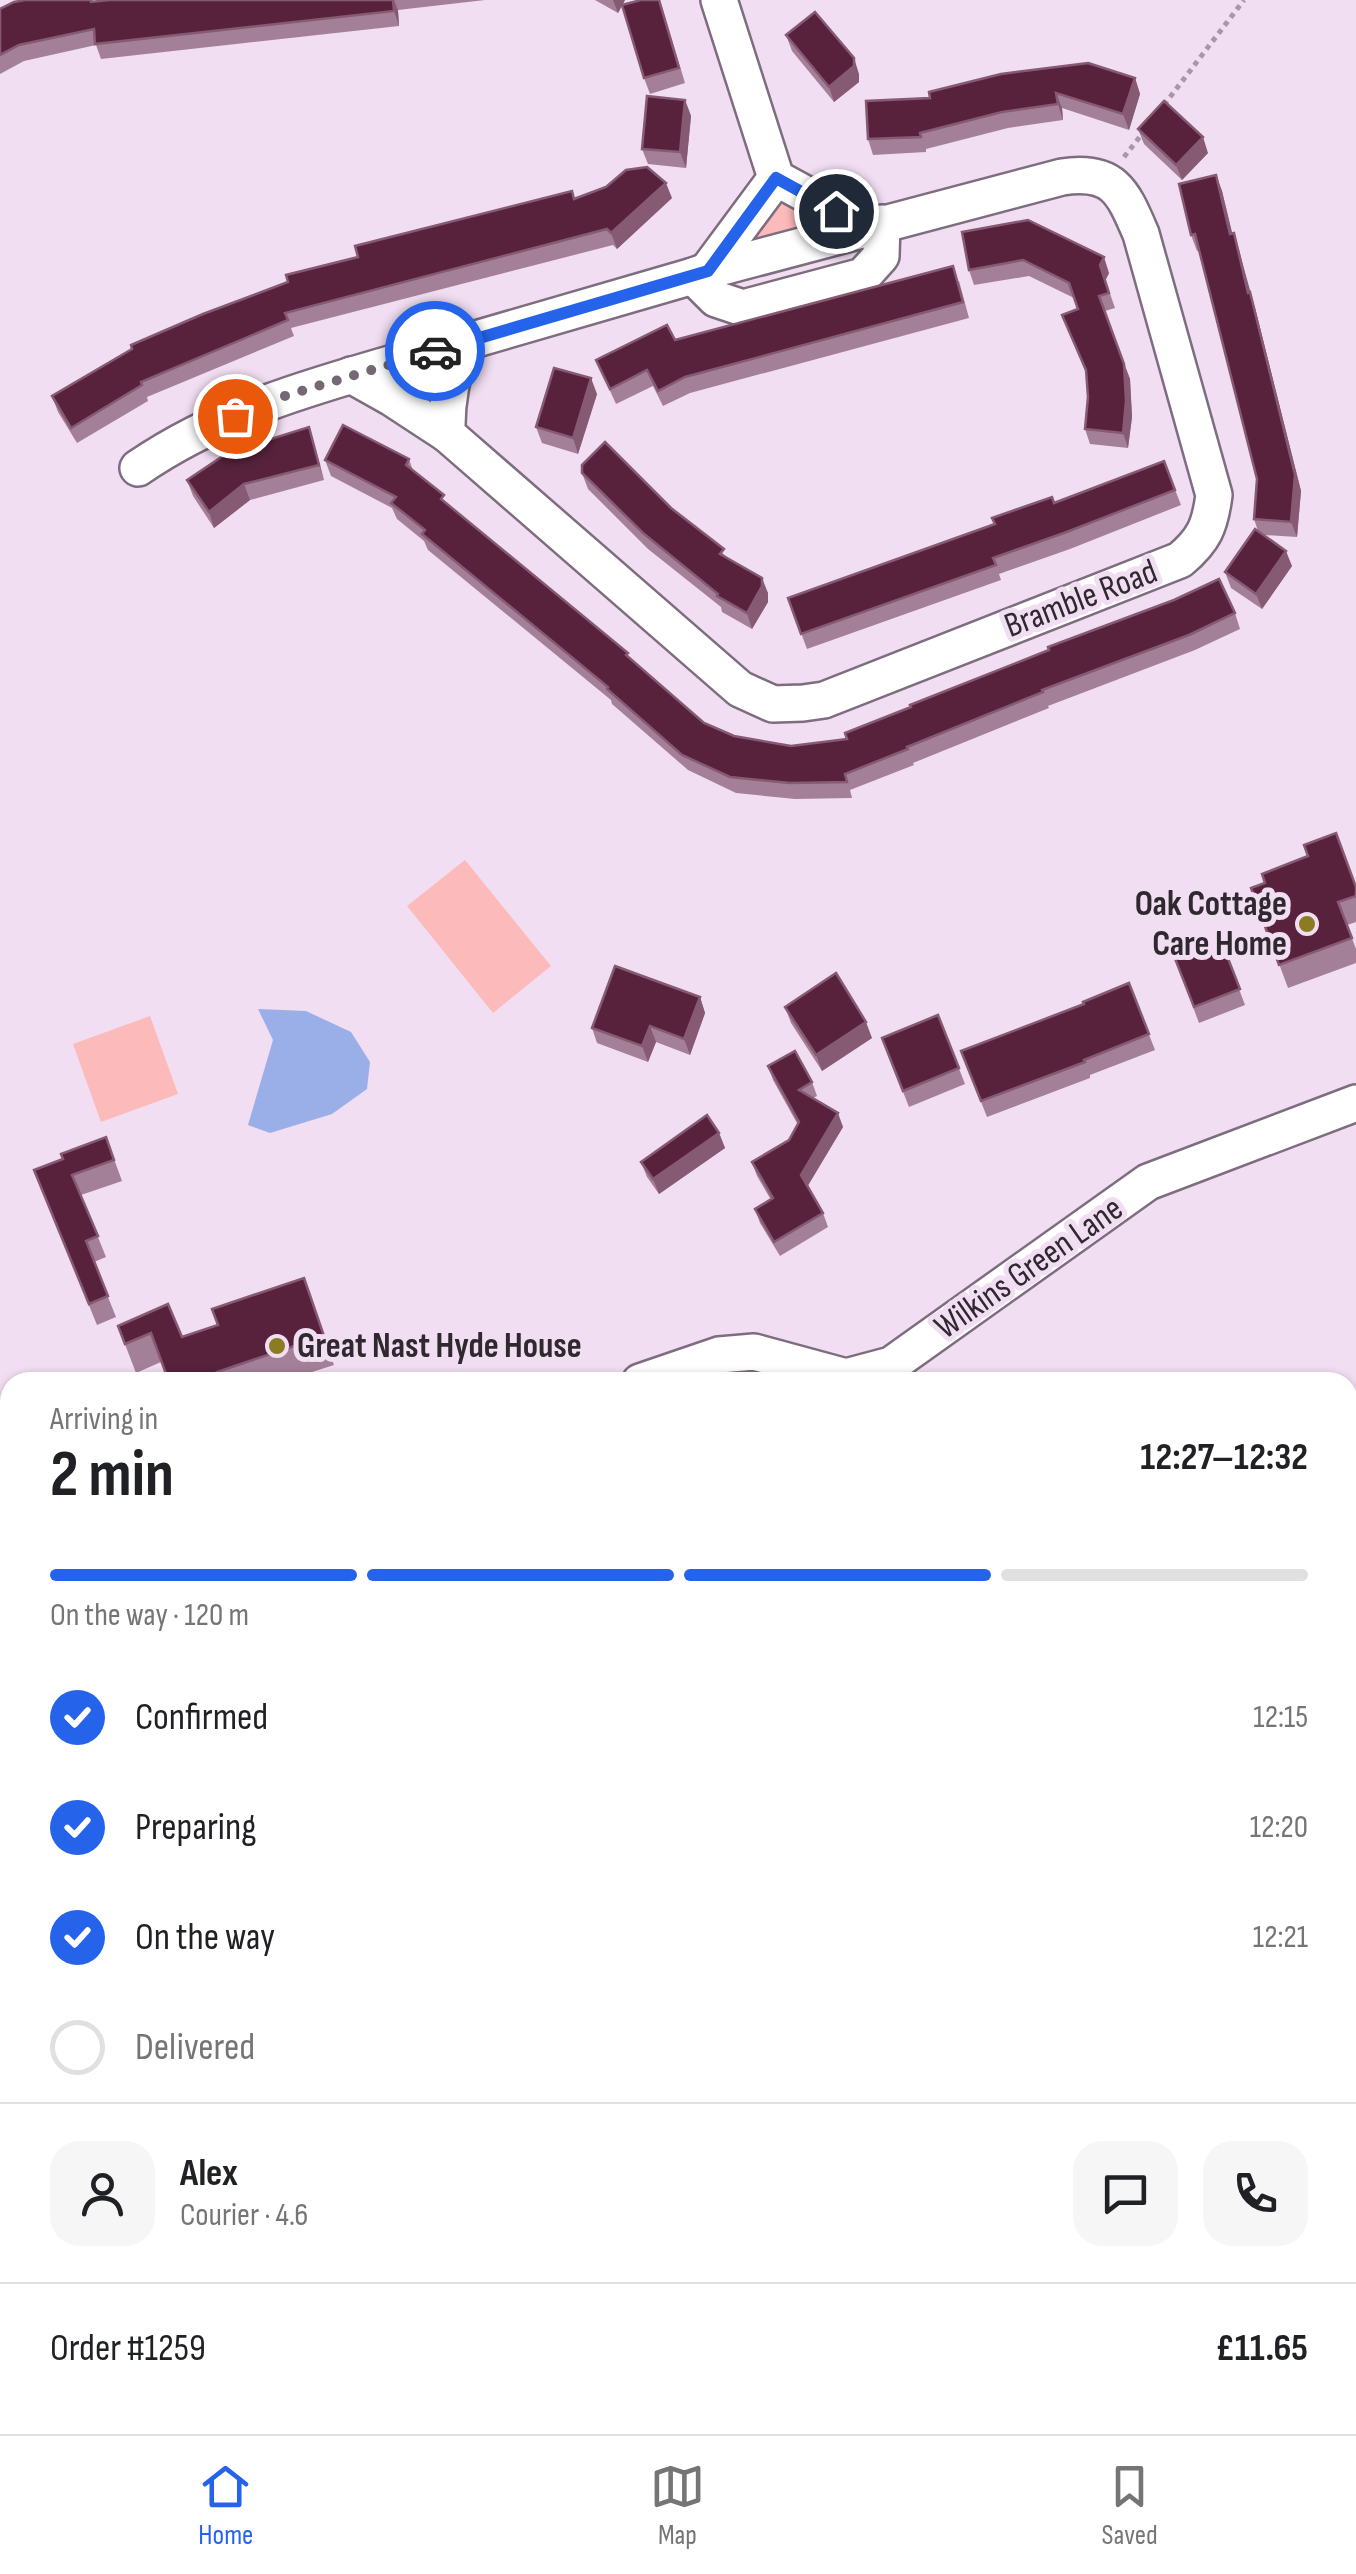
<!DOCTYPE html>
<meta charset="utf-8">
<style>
body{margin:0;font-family:"Sofia Sans Condensed",sans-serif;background:#f6f6f6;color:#202124;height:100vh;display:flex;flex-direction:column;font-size:38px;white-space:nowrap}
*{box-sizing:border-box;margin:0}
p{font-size:32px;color:#757577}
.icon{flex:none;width:55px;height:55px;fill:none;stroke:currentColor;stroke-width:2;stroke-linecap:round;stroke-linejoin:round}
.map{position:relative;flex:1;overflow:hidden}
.drawer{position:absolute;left:0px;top:1372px;width:1358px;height:1062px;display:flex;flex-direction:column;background:#fff;border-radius:30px 30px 0 0;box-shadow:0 2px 8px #0004}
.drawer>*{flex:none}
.pin{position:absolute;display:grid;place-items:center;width:85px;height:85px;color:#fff;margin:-42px;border:5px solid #fff;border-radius:50%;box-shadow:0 2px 10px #0007}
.courier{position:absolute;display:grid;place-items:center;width:100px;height:100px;margin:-50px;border:8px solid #2563eb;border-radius:50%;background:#fff;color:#222;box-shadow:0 2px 12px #0007}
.head em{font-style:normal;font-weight:700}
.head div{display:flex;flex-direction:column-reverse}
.head{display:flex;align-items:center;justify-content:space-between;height:170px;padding:0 50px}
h1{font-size:65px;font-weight:700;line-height:75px}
.bar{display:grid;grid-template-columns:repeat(4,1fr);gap:15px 10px;align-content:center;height:120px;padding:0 50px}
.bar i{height:12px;border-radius:8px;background:#e0e0e0}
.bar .on{background:#2563eb}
.bar p{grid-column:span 4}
.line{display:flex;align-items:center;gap:25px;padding:0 50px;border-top:2px solid #e0e0e0}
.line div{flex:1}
.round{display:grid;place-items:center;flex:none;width:105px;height:105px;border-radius:30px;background:#f6f6f6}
ol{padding:0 50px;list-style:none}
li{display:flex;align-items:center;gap:30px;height:110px}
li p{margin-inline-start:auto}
li .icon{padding:10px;border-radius:50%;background:#2563eb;color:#fff;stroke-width:4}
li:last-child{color:#757577}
li i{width:55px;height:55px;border:5px solid #e0e0e0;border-radius:50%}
.dock{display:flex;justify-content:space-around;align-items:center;height:140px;border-top:2px solid #e0e0e0;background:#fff;font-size:28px;color:#757577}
.dock a{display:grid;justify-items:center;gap:5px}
.dock .on{color:#2563eb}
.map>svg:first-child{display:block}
.green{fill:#fcbabb}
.water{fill:#9aaee7}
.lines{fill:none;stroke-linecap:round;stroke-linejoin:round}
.minor-casing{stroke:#7e6d7f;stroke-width:40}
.path{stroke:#a698a7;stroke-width:5;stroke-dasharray:5 5;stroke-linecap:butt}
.minor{stroke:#fff;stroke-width:35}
.wall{fill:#a48098}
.shaded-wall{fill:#865a73}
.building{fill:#58223d;stroke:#865a73;stroke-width:2.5}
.done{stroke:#736873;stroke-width:10;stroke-dasharray:0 18}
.route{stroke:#2563eb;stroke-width:12}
.poi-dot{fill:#8b7b21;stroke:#f1def2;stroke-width:4}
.labels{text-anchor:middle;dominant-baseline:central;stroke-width:10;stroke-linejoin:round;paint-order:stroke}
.street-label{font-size:35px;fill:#2f282f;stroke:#f1def2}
.poi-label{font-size:35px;font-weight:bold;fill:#2f282f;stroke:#f1def2;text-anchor:end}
</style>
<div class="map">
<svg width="1356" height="2434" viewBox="0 0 1356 2434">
<rect width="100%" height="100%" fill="#f1def2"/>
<g class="green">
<path d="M775 197 831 221 752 243 747 239Z"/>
<path d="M465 860 551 966 493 1013 407 906Z"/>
<path d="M150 1016 178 1094 101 1122 73 1044Z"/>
<path d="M0 1861 10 1868V2425H484L466 2434H0Z"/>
</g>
<path class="water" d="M258 1009 306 1011 351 1032 370 1062 367 1089 332 1114 270 1133 248 1125 273 1040Z"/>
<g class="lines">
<defs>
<g id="minor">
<path d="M719 0 776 178 866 227"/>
<path d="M707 271 776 178"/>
<path d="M693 276 716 299 743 308 863 276 881 256 882 223"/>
<path d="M351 375 392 398 447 434"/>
<path d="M138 468C225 408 328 382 428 353 517 328 605 302 693 276L707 271 1062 177C1114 169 1123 192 1141 234L1214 495C1210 526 1204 540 1180 560L824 700 803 703 773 704 740 689 447 434C446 401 452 374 463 343"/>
<path d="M640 1382 719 1355 754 1352 846 1377 891 1365 1148 1182 1356 1103"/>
</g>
</defs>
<use href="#minor" class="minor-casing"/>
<g class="path">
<path d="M1164 105 1244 0"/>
<path d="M1124 157 1142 134"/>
<path d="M1348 1833 1356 1827"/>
<path d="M0 2204 10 2213"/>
<path d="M94 2434 100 2425"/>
<path d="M369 2434 387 2425"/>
</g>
<use href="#minor" class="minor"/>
</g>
<g class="wall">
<path d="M93 0 94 2 109 0H485L398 10 399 26 101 59 96 45 24 61 0 74V9Z"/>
<path d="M595 0H625L618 13Z"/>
<path d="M660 0 685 83 650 94 644 78Z"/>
<path d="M786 35 859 74V82L834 102 792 51Z"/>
<path d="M1135 78 1140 94 1129 130 1062 108 1063 120 1008 128 926 149V152L873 155 868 139 930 98Z"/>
<path d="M685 100 691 116 686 168 648 164 642 149Z"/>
<path d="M1138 129 1208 153 1182 180 1144 144Z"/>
<path d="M1216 175 1222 191 1232 233 1239 249 1250 293 1255 308 1301 491 1297 537 1264 535 1292 566 1262 609 1231 588 1225 572 1258 531 1254 519 1257 479 1199 250 1197 251 1191 235Z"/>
<path d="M672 198 617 249 613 245 291 328 294 336 147 397 148 401 77 443 58 412 52 396 358 257 574 199Z"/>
<path d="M962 232 1109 273 1105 281 1115 308 1105 311 1130 379 1132 417 1128 448 1090 444 1085 429 1088 397 1086 373 1062 315 1078 309 1074 298 1029 276 974 285 969 270Z"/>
<path d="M959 281 969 318 690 393 663 406 653 386 616 404 596 360 675 340Z"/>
<path d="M597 394 578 454 542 443 536 427Z"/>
<path d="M309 427 324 480 250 500 214 528 193 496 187 480Z"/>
<path d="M409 459 413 471 447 505 704 723 734 736 791 746 847 739 1235 613 1240 629 1195 650 1048 706 1049 708 913 763 914 765 850 790 852 798 795 799 736 793 688 770 612 704 611 700 428 550 424 541 397 519 392 508 331 476 325 460Z"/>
<path d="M1164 461 1181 505 1070 549 999 574 1001 580 807 649 788 598 1054 503Z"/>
<path d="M582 473 671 508 768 593V602L752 629 722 612 721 607 648 549 588 489Z"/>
<path d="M1356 887V922L1347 925 1356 949V963L1288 988 1251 888Z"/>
<path d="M1220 938 1245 1005 1199 1023 1174 956Z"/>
<path d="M1129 983 1155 1050 1090 1075V1078L987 1117 961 1051 1084 1004Z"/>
<path d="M700 997 705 1013 690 1055 656 1042 648 1062 597 1043 592 1028Z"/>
<path d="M785 1007 872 1038 822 1071 791 1023Z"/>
<path d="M938 1015 965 1084 909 1107 882 1038Z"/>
<path d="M768 1066 812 1082 817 1096 813 1098 843 1127 807 1186 823 1213 828 1227 780 1256 760 1223 755 1209 771 1200 757 1176 752 1162 789 1140 798 1125 773 1080Z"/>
<path d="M719 1133 725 1148 659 1194 647 1177 641 1162Z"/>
<path d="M106 1137 122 1181 81 1195 106 1257 94 1262 116 1317 97 1325 34 1170 63 1159Z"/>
<path d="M304 1278 334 1365 281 1382H169L161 1362 136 1373 118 1326 182 1337 218 1325Z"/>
<path d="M0 1490 10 1503V1534L0 1539Z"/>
</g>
<g class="shaded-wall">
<path d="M393 0H394L398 10 399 26 394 11Z"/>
<path d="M613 0H625L618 13Z"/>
<path d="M854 58 859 74V82L834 102 829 87Z"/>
<path d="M1135 78 1140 94 1129 130 1123 114Z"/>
<path d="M1056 93 1062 108 1063 120 1058 104Z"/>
<path d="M685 100 691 116 686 168 680 152Z"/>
<path d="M1203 137 1208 153 1182 180 1176 165Z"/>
<path d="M1216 175 1222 191 1236 249 1230 234Z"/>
<path d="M666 183 672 198 617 249 611 233Z"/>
<path d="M1234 233 1255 308 1301 491 1297 537 1291 522 1248 293Z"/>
<path d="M1104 257 1109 273 1105 281 1115 308 1100 265Z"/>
<path d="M1124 364 1130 379 1132 417 1128 448 1123 433Z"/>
<path d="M591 378 597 394 578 454 573 438Z"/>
<path d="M309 427 314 443 324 480 319 465Z"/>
<path d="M244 484 250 500 214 528 209 512Z"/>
<path d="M1286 551 1292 566 1262 609 1256 594Z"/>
<path d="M762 578 768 593V602L752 629 747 613Z"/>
<path d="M700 997 705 1013 690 1055 684 1039Z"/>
<path d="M866 1022 872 1038 822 1071 816 1055Z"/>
<path d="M650 1026 656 1042 648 1062 642 1046Z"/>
<path d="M838 1113 843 1127 806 1189 801 1175Z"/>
<path d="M719 1133 725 1148 659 1194 653 1179Z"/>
</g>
<g class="building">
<path d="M25 0H90L91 2 109 0H393L394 11 95 44 94 29 19 45 0 55V9L14 2Z"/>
<path d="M641 0H659L679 68 644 78 622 5Z"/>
<path d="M815 12 854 58V66L829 87 786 35Z"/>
<path d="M1088 63 1135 78 1123 114 1056 93 1058 104 1002 112 920 133 921 137 868 139 866 101 930 98 929 92 1001 74Z"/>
<path d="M647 96 685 100 680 152 642 149Z"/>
<path d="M1164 101 1203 137 1176 165 1138 129Z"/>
<path d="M647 167 666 183 611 233 607 229 285 313 288 320 141 382 142 385 71 428 52 396 132 349 131 345 203 314 288 282 286 275 358 257 355 246 572 191 574 199 606 187 626 170Z"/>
<path d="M1216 175 1230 234 1234 233 1248 293 1250 292 1295 475 1291 522 1254 519 1257 479 1195 234 1191 235 1179 184Z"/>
<path d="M1028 220 1104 257 1100 265 1109 293 1099 296 1124 364 1126 401 1123 433 1085 429 1088 397 1086 370 1062 315 1078 309 1069 283 1023 260 969 270 962 232Z"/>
<path d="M953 266 963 302 685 377 658 391 647 370 610 389 596 360 667 325 675 340Z"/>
<path d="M554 368 591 378 573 438 536 427Z"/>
<path d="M343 425 409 459 406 465 444 495 441 499 628 653 626 655 704 723 734 736 791 746 847 739 845 733 911 707 910 705 1049 650 1048 647 1174 600 1219 579 1235 613 1189 635 1042 690 1043 692 907 747 908 749 845 774 847 782 790 783 730 777 682 755 607 689 608 687 422 534 425 530 391 503 396 497 325 460Z"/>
<path d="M309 427 319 465 244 484 209 512 187 480 229 452Z"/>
<path d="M605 442 671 508 724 549 720 554 762 578V586L747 613 717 596 718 594 643 533 582 473V465Z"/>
<path d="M1164 461 1175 490 1064 533 993 558 996 565 801 634 788 598 995 524 992 518 1052 497 1054 503Z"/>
<path d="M1255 529 1286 551 1256 594 1225 572Z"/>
<path d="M1336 833 1356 887V896L1338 902 1352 938 1279 965 1251 888 1265 883 1262 874 1308 856 1304 845Z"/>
<path d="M1220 938 1240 989 1194 1007 1174 956Z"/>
<path d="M615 966 700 997 684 1039 650 1026 642 1046 592 1028Z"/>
<path d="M836 973 866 1022 816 1055 785 1007Z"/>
<path d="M1129 983 1149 1034 1084 1060 1085 1062 981 1101 961 1051 1084 1004 1083 1002Z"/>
<path d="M938 1015 959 1068 903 1091 882 1038Z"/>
<path d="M795 1051 812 1082 799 1090 838 1113 801 1175 823 1213 774 1242 755 1209 773 1198 752 1162 789 1140 799 1122 768 1066Z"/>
<path d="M707 1115 719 1133 653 1179 641 1162Z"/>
<path d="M106 1137 114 1160 72 1175 98 1236 86 1241 108 1296 89 1304 34 1170 63 1159 61 1154Z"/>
<path d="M304 1278 324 1336 217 1372 221 1382H169L151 1333 125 1344 118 1326 168 1304 182 1337 218 1325 212 1309Z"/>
<path d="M2 1489 10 1503V1515L0 1521V1490Z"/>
<path d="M9 1578 10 1713 7 1714 0 1689V1581Z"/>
</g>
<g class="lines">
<path class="done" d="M235 416 268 401 435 351"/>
<path class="route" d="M435 351 708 271 776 178 836 211"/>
</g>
<g class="poi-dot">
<circle cx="1307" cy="924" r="10"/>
<circle cx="277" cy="1346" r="10"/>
</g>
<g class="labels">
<g class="street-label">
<text transform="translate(1081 599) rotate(-21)">Bramble Road</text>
<text transform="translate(1029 1268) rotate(-35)">Wilkins Green Lane</text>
</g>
<g class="poi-label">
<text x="1287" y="904">Oak Cottage<tspan x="1287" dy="40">Care Home</tspan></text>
<text x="297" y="1346" text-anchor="start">Great Nast Hyde House</text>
</g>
</g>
</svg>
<div class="pin" style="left:235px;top:416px;background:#ea580c"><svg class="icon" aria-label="bag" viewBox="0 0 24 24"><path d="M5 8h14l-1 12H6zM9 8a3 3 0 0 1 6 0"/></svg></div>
<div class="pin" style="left:836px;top:211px;background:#1f2937"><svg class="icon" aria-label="home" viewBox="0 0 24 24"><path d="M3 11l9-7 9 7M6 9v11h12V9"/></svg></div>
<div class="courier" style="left:435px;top:351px"><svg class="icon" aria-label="car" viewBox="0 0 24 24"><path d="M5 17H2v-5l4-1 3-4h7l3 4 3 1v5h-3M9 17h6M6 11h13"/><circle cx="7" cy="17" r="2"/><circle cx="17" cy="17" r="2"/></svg></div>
<section class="drawer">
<div class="head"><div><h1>2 min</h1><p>Arriving in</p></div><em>12:27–12:32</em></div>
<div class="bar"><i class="on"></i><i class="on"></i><i class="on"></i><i></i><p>On the way · 120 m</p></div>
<ol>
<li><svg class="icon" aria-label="check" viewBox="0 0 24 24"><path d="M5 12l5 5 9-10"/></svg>Confirmed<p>12:15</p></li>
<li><svg class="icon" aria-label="check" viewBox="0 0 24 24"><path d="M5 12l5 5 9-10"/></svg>Preparing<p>12:20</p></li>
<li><svg class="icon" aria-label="check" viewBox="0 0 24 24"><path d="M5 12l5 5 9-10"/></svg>On the way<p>12:21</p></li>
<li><i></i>Delivered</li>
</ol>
<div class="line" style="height:180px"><a class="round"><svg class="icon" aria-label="person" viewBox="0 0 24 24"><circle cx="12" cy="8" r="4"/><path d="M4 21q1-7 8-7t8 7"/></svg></a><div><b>Alex</b><p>Courier · 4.6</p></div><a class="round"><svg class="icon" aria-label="chat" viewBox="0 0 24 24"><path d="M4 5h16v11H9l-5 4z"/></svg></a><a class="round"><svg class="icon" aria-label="phone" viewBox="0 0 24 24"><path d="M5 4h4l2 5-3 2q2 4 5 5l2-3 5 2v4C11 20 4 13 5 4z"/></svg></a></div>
<div class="line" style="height:130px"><div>Order #1259</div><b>£11.65</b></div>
</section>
</div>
<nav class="dock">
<a class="on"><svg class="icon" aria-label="home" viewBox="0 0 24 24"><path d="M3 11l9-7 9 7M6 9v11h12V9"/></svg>Home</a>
<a><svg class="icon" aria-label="map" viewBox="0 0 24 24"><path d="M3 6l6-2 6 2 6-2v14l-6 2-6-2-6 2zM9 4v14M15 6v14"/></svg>Map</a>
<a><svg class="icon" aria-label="saved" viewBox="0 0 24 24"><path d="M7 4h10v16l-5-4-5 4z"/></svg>Saved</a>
</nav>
